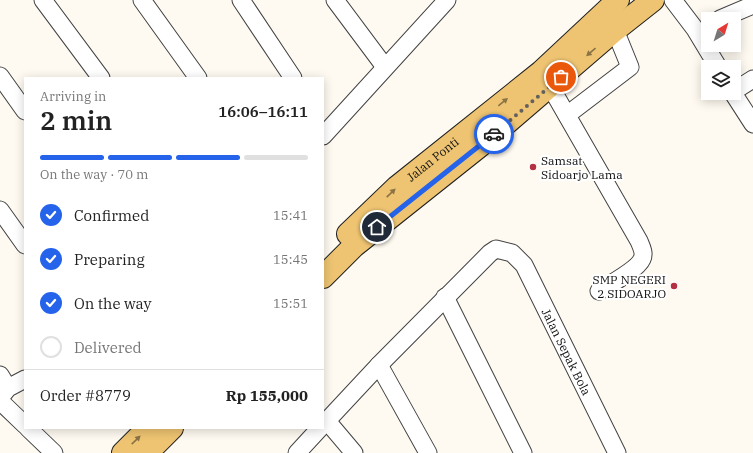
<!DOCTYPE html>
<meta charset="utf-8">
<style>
body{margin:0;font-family:"IBM Plex Serif",serif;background:#f6f6f6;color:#222;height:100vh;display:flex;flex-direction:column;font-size:15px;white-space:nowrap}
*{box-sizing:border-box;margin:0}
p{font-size:13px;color:#767676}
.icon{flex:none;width:22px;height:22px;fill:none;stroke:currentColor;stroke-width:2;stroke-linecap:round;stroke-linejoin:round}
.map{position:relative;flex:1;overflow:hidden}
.sheet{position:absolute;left:24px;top:77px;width:300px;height:352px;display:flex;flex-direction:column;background:#fff;border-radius:0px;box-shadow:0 2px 10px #0003}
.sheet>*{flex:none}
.needle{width:26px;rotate:38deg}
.buttons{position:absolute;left:701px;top:12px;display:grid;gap:8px}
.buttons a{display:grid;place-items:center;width:40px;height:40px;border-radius:0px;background:#fff;box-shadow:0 2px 10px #0003;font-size:20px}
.pin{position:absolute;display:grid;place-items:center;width:34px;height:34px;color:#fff;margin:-17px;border:2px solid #fff;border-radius:50%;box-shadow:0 1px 4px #0007}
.courier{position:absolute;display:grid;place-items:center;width:40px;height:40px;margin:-20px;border:3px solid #2563eb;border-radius:50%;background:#fff;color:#222;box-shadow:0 1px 5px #0007}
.headline em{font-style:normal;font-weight:600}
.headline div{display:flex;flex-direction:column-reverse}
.headline{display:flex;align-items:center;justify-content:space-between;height:68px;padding:0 16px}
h1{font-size:26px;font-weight:600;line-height:30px}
.bar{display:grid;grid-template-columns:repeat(4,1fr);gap:6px 4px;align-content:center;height:48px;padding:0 16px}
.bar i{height:5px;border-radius:3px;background:#e0e0e0}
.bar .selected{background:#2563eb}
.bar p{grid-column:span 4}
.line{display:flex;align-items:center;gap:10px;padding:0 16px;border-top:1px solid #e0e0e0}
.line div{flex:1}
ol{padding:0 16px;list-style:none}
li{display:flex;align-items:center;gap:12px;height:44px}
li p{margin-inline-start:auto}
li .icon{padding:4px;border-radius:50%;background:#2563eb;color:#fff;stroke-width:4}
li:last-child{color:#767676}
li i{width:22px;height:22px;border:2px solid #e0e0e0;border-radius:50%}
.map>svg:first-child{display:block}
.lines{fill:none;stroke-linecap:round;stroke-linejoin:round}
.minor-casing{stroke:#424242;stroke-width:19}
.major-casing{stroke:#202020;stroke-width:24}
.minor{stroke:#fff;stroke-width:17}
.major{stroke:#eec472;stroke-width:22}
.oneway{fill:#8a7345}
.done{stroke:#63615e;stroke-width:4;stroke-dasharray:0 7.2}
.route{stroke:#2563eb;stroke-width:5}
.poi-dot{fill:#b43143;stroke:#fff;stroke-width:1.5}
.labels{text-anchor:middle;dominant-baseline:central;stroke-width:4;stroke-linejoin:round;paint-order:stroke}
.street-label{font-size:12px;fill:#0f0f0f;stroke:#fff}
.poi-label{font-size:12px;fill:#0f0f0f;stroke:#fff;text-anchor:start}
</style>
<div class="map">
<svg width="753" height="453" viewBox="0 0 753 453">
<rect width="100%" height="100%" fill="#fefaf1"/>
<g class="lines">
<defs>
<g id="minor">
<path d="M43 0 101 78"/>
<path d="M142 0 198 78"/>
<path d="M241 0 293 78"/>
<path d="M335 0 385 67"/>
<path d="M673 0 695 29 718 67"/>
<path d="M720 19 753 5"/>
<path d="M0 76 25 111"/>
<path d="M550 86 639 241C641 246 645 253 642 259 638 269 609 285 599 291"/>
<path d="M734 91 753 79"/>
<path d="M733 93 753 124"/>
<path d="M567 115 630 67 615 30"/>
<path d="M323 136 447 0"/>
<path d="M0 210 25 245"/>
<path d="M445 297 523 453"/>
<path d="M379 365 428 453"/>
<path d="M0 375 8 388"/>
<path d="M0 398 8 388 25 379"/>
<path d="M0 401 25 425"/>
<path d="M327 421 354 453"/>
<path id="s1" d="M323 425 379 365 490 253 496 249 512 253 524 265 617 453"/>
<path d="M28 428 54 453"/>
<path d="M297 453 320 428"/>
</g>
<g id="major">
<path id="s2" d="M348 234 397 187 541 72 618 0"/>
<path d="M323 277 354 246 481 145 615 30 653 0"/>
<path d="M123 453 148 428"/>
<path d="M147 453 172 428"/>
</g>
</defs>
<use href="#minor" class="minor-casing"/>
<use href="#major" class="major-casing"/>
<use href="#minor" class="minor"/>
<use href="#major" class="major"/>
</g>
<defs><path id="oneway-solid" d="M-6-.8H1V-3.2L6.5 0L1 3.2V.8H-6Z"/></defs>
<g class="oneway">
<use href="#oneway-solid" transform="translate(591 52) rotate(139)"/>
<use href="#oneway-solid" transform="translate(503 102) rotate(-39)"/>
<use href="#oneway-solid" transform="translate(391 193) rotate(-44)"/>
<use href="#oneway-solid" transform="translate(136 440) rotate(-44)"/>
</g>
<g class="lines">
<path class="done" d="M494 134 561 77"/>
<path class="route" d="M377 227 494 134"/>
</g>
<g class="poi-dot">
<circle cx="533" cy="167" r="4"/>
<circle cx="674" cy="286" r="4"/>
</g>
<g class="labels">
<g class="street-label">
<text stroke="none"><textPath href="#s2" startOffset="113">Jalan Ponti</textPath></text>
<text stroke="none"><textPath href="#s1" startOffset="377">Jalan Sepak Bola</textPath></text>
</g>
<g class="poi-label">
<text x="541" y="160">Samsat<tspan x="541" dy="14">Sidoarjo Lama</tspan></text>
<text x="666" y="279" text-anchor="end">SMP NEGERI<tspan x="666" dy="14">2 SIDOARJO</tspan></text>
</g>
</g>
</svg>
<div class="buttons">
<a><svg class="needle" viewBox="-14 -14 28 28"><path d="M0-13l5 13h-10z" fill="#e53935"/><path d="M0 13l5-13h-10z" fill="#767676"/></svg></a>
<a><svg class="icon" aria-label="layers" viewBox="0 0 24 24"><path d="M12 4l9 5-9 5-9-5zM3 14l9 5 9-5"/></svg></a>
</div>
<div class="pin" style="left:561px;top:77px;background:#ea580c"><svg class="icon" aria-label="bag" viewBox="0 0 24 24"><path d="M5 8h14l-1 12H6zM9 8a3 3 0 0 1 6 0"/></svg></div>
<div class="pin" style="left:377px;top:227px;background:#1f2937"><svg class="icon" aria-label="home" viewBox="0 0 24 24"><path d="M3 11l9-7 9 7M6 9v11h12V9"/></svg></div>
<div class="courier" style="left:494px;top:134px"><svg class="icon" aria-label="car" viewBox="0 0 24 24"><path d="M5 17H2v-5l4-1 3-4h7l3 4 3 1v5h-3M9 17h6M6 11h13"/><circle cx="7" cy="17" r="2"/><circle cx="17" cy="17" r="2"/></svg></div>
<section class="sheet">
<div class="headline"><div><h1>2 min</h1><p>Arriving in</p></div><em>16:06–16:11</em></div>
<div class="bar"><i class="selected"></i><i class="selected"></i><i class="selected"></i><i></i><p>On the way · 70 m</p></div>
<ol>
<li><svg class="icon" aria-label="check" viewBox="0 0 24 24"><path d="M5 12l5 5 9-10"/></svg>Confirmed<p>15:41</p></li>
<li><svg class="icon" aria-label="check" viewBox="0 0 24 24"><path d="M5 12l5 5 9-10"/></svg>Preparing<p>15:45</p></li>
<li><svg class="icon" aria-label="check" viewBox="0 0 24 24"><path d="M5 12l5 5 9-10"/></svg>On the way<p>15:51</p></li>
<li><i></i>Delivered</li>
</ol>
<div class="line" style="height:52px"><div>Order #8779</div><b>Rp 155,000</b></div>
</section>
</div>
